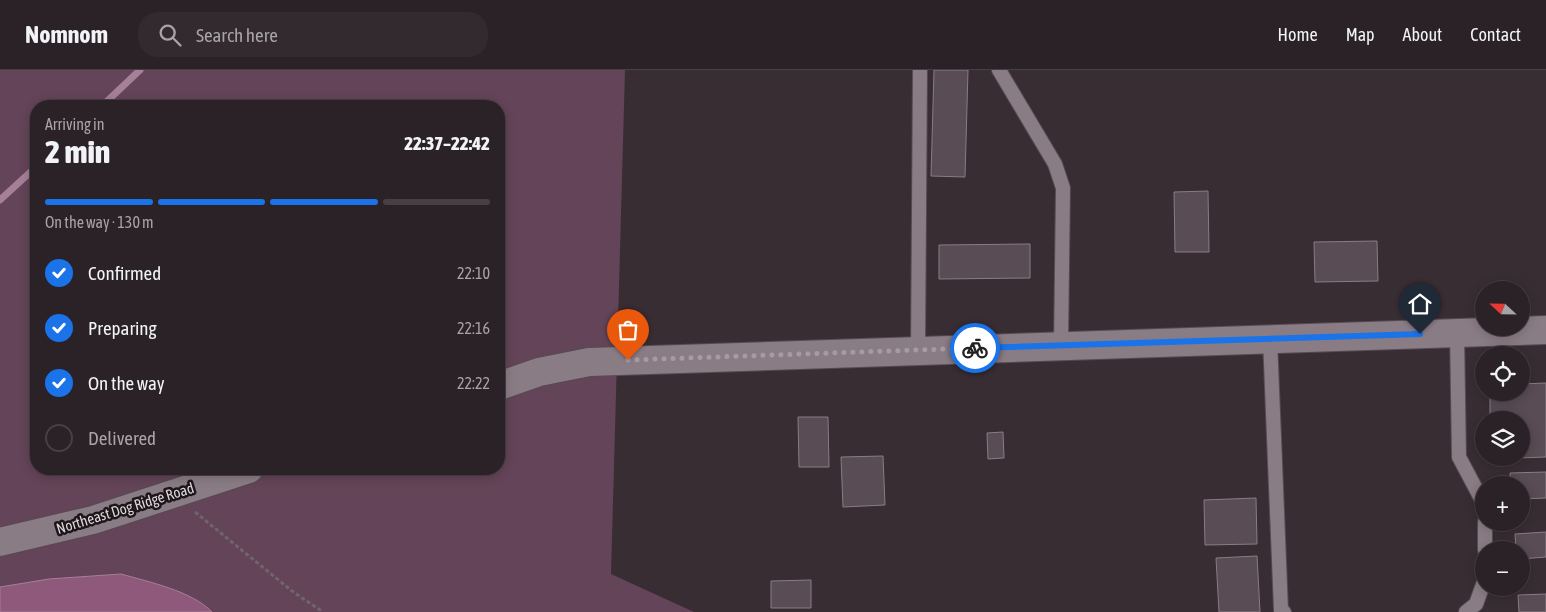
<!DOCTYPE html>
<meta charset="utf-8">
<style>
body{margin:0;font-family:"Asap Condensed",sans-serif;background:#332a2f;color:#f1f3f6;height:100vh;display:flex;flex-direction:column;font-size:19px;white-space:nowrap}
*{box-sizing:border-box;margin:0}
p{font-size:16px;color:#a6a4a7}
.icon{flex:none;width:28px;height:28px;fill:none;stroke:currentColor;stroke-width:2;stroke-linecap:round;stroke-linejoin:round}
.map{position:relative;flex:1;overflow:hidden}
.details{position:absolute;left:30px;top:30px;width:475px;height:375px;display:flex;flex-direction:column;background:#2b2227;border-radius:20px;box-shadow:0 2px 12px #0003,0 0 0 1px #473f44}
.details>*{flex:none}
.needle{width:32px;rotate:292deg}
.controls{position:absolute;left:1475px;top:211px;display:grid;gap:10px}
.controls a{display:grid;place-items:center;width:55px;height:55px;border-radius:50%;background:#2b2227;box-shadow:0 2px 12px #0003,0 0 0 1px #473f44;font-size:25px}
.pin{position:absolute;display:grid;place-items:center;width:42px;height:42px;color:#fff;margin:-51px -21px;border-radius:50% 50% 50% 0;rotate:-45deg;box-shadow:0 0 5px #0007}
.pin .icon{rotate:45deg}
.courier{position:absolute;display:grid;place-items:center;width:50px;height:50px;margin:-25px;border:4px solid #1a73e8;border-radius:50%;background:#fff;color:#222;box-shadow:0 1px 6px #0007}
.overview em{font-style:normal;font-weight:800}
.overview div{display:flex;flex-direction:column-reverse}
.overview{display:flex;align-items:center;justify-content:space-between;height:85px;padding:0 15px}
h1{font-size:32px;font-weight:800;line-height:38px}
.bar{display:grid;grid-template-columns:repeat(4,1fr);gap:8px 5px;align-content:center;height:60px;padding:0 15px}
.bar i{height:6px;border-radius:4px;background:#473f44}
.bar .selected{background:#1a73e8}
.bar p{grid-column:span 4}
ol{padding:0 15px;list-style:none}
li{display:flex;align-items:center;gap:15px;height:55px}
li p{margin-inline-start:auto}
li .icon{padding:5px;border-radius:50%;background:#1a73e8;color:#fff;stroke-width:4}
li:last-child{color:#a6a4a7}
li i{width:28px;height:28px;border:2px solid #473f44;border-radius:50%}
header{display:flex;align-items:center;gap:30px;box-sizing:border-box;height:70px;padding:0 25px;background:#2b2227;border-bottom:1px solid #473f44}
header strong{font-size:24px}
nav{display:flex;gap:28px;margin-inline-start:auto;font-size:18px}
.search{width:350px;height:45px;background:#332a2f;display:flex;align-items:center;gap:12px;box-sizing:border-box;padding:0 18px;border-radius:20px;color:#a6a4a7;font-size:19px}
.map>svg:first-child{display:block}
.green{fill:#644458;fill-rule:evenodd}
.water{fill:#8e597b;stroke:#a67f98}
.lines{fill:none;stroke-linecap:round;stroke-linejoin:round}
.stream{stroke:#a67f98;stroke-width:7}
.building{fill:#594c54;stroke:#8a7c84}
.service-casing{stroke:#554b52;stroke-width:16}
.tertiary-casing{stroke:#554b52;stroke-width:30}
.path{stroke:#70656b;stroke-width:3;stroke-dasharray:4 2.5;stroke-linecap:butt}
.service{stroke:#8a7c84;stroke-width:14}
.tertiary{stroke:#8a7c84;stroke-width:28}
.done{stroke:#a59ca1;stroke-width:5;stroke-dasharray:0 9}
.route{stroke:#1a73e8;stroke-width:6}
.labels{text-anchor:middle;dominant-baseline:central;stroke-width:5;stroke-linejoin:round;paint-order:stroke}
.street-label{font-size:15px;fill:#dfd7dc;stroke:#1d171a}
</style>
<header>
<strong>Nomnom</strong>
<div class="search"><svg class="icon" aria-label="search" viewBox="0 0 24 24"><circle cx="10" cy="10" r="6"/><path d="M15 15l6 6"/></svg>Search here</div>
<nav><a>Home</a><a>Map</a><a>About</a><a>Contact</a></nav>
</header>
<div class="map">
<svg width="1546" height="542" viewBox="0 0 1546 542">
<rect width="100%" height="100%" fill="#392d34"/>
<path class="green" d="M0 0H625L611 504 694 542H0ZM36 36H499V399H36Z"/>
<path class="water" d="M121 504C149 512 192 521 212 542H0V517L49 509Z"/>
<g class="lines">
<g class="stream">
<path d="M102 36 140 0"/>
<path d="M0 130 36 97"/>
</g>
</g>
<g class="building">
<path d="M934 0H968L965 107 931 106Z"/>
<path d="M1208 121 1209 182H1175L1174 122Z"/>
<path d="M1377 171 1378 211 1315 212 1314 172Z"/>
<path d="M1030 174V208L939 209V175Z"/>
<path d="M1546 313V387L1491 389 1521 388V350H1490V326H1502V322H1521V314Z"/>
<path d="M798 347H828L829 397H799Z"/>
<path d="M1003 362 1004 388 988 389 987 363Z"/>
<path d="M883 386 885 435 843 437 841 387Z"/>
<path d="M1546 402V428L1521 429V415H1511L1510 403Z"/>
<path d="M1256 428 1257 474 1205 475 1204 430Z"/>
<path d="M1546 462V487L1521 489V480H1516L1515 464Z"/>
<path d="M1257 486 1260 542H1219L1216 488Z"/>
<path d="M811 510V538H771V511Z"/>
<path d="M1546 524V542H1519L1518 525Z"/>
</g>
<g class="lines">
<defs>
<g id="service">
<path d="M999 0 1055 94 1063 118 1061 275"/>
<path d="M1457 263 1459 387 1484 434"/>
<path d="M1270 269 1281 540 1284 542"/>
<path d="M918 280 920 0"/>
<path d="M1485 480V452"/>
<path d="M1466 542 1476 534 1484 512"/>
</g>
<g id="tertiary">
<path d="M499 316 539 302 589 292 1546 260"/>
<path d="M0 472 93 450 249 399"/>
</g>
</defs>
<use href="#service" class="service-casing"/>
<use href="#tertiary" class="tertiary-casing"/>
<path class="path" d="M195 442 292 521 323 542"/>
<use href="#service" class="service"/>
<use href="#tertiary" class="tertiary"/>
</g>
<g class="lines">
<path class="done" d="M628 290 975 278"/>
<path class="route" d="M975 278 1420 264"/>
</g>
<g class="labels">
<g class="street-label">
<text transform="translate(125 438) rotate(-17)">Northeast Dog Ridge Road</text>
</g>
</g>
</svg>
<div class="controls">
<a><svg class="needle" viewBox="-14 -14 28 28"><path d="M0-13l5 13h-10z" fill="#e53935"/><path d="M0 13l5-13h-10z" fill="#a6a4a7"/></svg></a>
<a><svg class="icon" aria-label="locate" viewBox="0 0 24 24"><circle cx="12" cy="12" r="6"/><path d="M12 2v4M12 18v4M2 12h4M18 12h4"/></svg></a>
<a><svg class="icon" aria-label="layers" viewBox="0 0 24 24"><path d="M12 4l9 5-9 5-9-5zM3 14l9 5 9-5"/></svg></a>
<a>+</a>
<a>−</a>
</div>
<div class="pin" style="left:628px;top:290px;background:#ea580c"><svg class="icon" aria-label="bag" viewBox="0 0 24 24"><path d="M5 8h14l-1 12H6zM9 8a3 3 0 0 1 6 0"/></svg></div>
<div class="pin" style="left:1420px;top:264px;background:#1f2937"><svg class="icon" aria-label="home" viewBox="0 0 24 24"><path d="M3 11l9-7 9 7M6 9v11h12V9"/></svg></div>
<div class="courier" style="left:975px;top:278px"><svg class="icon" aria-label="bike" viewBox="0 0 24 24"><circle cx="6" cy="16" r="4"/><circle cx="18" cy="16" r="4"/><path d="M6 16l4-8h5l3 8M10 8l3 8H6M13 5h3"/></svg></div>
<section class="details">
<div class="overview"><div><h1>2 min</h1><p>Arriving in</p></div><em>22:37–22:42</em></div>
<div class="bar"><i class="selected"></i><i class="selected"></i><i class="selected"></i><i></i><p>On the way · 130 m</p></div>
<ol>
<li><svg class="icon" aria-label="check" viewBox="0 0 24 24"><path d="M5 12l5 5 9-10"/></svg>Confirmed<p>22:10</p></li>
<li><svg class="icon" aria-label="check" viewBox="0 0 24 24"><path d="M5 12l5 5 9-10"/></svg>Preparing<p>22:16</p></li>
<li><svg class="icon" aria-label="check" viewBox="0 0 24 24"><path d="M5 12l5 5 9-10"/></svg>On the way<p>22:22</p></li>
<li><i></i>Delivered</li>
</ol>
</section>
</div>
